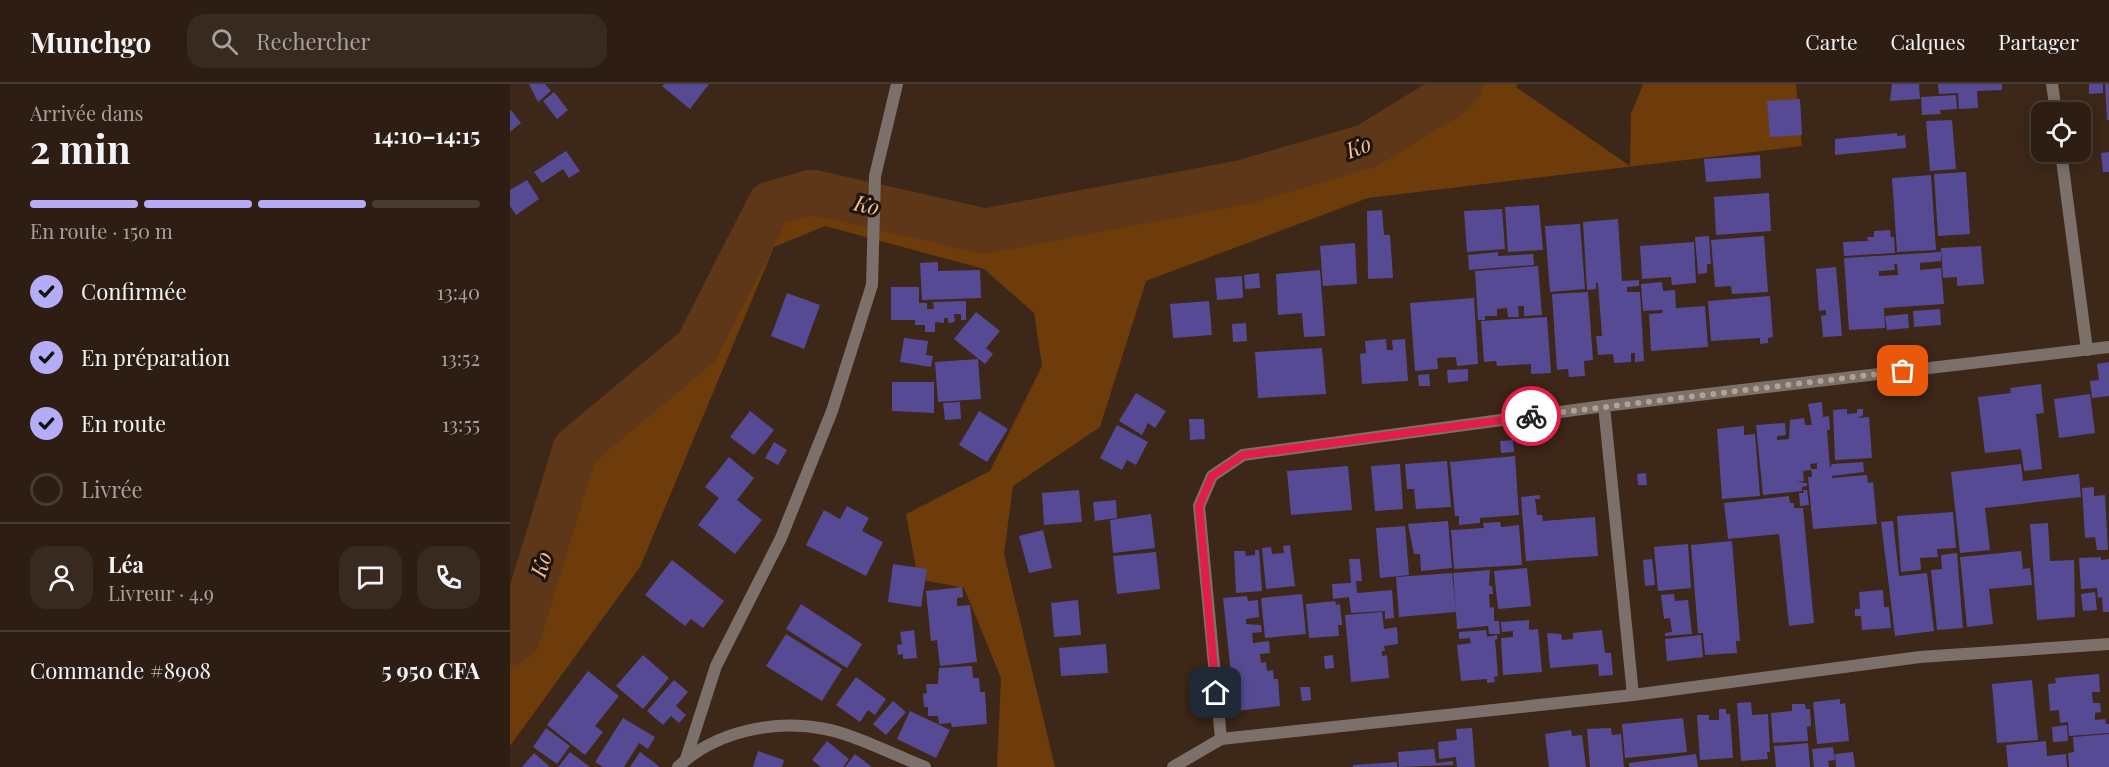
<!DOCTYPE html>
<html lang="fr">
<meta charset="utf-8">
<style>
body{margin:0;font-family:"Playfair Display",serif;background:#392a20;color:#f1f3f6;height:100vh;display:flex;flex-direction:column;font-size:22px;white-space:nowrap}
*{box-sizing:border-box;margin:0}
p{font-size:20px;color:#a7a29f}
.icon{flex:none;width:33px;height:33px;fill:none;stroke:currentColor;stroke-width:2;stroke-linecap:round;stroke-linejoin:round}
.map{position:relative;flex:1;overflow:hidden}
.drawer{display:flex;flex-direction:column;background:#2d1d12;width:510px}
.drawer>*{flex:none}
.fabs{position:absolute;left:1521px;top:18px;display:grid;gap:12px}
.fabs a{display:grid;place-items:center;width:60px;height:60px;border-radius:12px;background:#2d1d12;box-shadow:0 3px 15px #0003,0 0 0 2px #483b32;font-size:30px}
.pin{position:absolute;display:grid;place-items:center;width:51px;height:51px;color:#fff;margin:-26px;border-radius:12px;box-shadow:0 3px 9px #0006}
.courier{position:absolute;display:grid;place-items:center;width:60px;height:60px;margin:-30px;border:4px solid #e11d48;border-radius:50%;background:#fff;color:#222;box-shadow:0 2px 8px #0007}
.headline em{font-style:normal;font-weight:700}
.headline div{display:flex;flex-direction:column-reverse}
.headline{display:flex;align-items:center;justify-content:space-between;height:102px;padding:0 30px}
h1{font-size:39px;font-weight:700;line-height:45px}
.bar{display:grid;grid-template-columns:repeat(4,1fr);gap:9px 6px;align-content:center;height:72px;padding:0 30px}
.bar i{height:8px;border-radius:4px;background:#483b32}
.bar .active{background:#b5acf8}
.bar p{grid-column:span 4}
.line{display:flex;align-items:center;gap:15px;padding:0 30px;border-top:2px solid #483b32}
.line div{flex:1}
.round{display:grid;place-items:center;flex:none;width:63px;height:63px;border-radius:18px;background:#392a20}
ol{padding:0 30px;list-style:none}
li{display:flex;align-items:center;gap:18px;height:66px}
li p{margin-inline-start:auto}
li .icon{padding:6px;border-radius:50%;background:#b5acf8;color:#111;stroke-width:4}
li:last-child{color:#a7a29f}
li i{width:33px;height:33px;border:3px solid #483b32;border-radius:50%}
header{display:flex;align-items:center;gap:36px;box-sizing:border-box;height:84px;padding:0 30px;background:#2d1d12;border-bottom:2px solid #483b32}
header strong{font-size:28px}
nav{display:flex;gap:33px;margin-inline-start:auto;font-size:21px}
.search{width:420px;height:54px;background:#392a20;display:flex;align-items:center;gap:15px;box-sizing:border-box;padding:0 21px;border-radius:18px;color:#a7a29f;font-size:22px}
main{display:flex;flex:1;min-height:0}
.map>svg:first-child{display:block}
.green{fill:#6e3b0b}
.lines{fill:none;stroke-linecap:round;stroke-linejoin:round}
.river{stroke:#5d3717;stroke-width:45}
.building{fill:#574a94;fill-rule:evenodd}
.street{stroke:#7c716a;stroke-width:12}
.done{stroke:#b2a296;stroke-width:6;stroke-dasharray:0 10.8}
.route{stroke:#e11d48;stroke-width:8}
.labels{text-anchor:middle;dominant-baseline:central;stroke-width:6;stroke-linejoin:round;paint-order:stroke}
.water-label{font-size:22px;font-style:italic;fill:#f5bb90;stroke:#1c130c}
</style>
<header>
<strong>Munchgo</strong>
<div class="search"><svg class="icon" aria-label="search" viewBox="0 0 24 24"><circle cx="10" cy="10" r="6"/><path d="M15 15l6 6"/></svg>Rechercher</div>
<nav><a>Carte</a><a>Calques</a><a>Partager</a></nav>
</header>
<main>
<section class="drawer">
<div class="headline"><div><h1>2 min</h1><p>Arrivée dans</p></div><em>14:10–14:15</em></div>
<div class="bar"><i class="active"></i><i class="active"></i><i class="active"></i><i></i><p>En route · 150 m</p></div>
<ol>
<li><svg class="icon" aria-label="check" viewBox="0 0 24 24"><path d="M5 12l5 5 9-10"/></svg>Confirmée<p>13:40</p></li>
<li><svg class="icon" aria-label="check" viewBox="0 0 24 24"><path d="M5 12l5 5 9-10"/></svg>En préparation<p>13:52</p></li>
<li><svg class="icon" aria-label="check" viewBox="0 0 24 24"><path d="M5 12l5 5 9-10"/></svg>En route<p>13:55</p></li>
<li><i></i>Livrée</li>
</ol>
<div class="line" style="height:108px"><a class="round"><svg class="icon" aria-label="person" viewBox="0 0 24 24"><circle cx="12" cy="8" r="4"/><path d="M4 21q1-7 8-7t8 7"/></svg></a><div><b>Léa</b><p>Livreur · 4.9</p></div><a class="round"><svg class="icon" aria-label="chat" viewBox="0 0 24 24"><path d="M4 5h16v11H9l-5 4z"/></svg></a><a class="round"><svg class="icon" aria-label="phone" viewBox="0 0 24 24"><path d="M5 4h4l2 5-3 2q2 4 5 5l2-3 5 2v4C11 20 4 13 5 4z"/></svg></a></div>
<div class="line" style="height:78px"><div>Commande #8908</div><b>5 950 CFA</b></div>
</section>
<div class="map">
<svg width="1599" height="683" viewBox="0 0 1599 683">
<rect width="100%" height="100%" fill="#3c2718"/>
<path class="green" d="M937 0H1008L1006 3 1120 82 1121 30 1133 0H1286L1292 62 858 114 636 197 590 343 503 402 494 470 545 683H487L491 594 454 504 408 495 396 430 480 387 532 282 524 229 474 185 315 142 264 163 130 483 0 662V559L8 551 65 365 187 263 260 120 302 108 475 147 734 98 857 62 940 11Z"/>
<g class="lines">
<path class="river" d="M0 559 8 552 65 365 187 263 260 120 302 108 475 147 734 98 857 62 940 11 951 0"/>
</g>
<g class="building">
<path d="M19 0H35L41 7 28 18Z"/>
<path d="M154 0H199L180 25 152 2Z"/>
<path d="M1382 0H1409L1410 15 1380 17Z"/>
<path d="M1428 0H1492V6L1467 7 1468 24 1449 25 1448 9 1429 10Z"/>
<path d="M1579 0H1593V9L1579 10Z"/>
<path d="M1595 0H1599V36H1597Z"/>
<path d="M44 8 58 26 47 35 33 17Z"/>
<path d="M1446 11 1447 25 1430 26 1431 30 1412 31 1411 13Z"/>
<path d="M1290 15 1292 51 1260 53 1257 17Z"/>
<path d="M1 26 11 39 0 48V27Z"/>
<path d="M1442 36 1446 85 1420 87 1416 37Z"/>
<path d="M1387 49V52L1395 51 1396 64 1325 71V55Z"/>
<path d="M56 67 70 87 59 94 53 85 32 99 24 88Z"/>
<path d="M1599 68V88H1593L1591 69Z"/>
<path d="M1250 71 1251 94 1196 98 1194 75Z"/>
<path d="M1456 88 1460 150 1428 152 1424 90Z"/>
<path d="M1421 91 1426 166 1387 168 1382 94Z"/>
<path d="M17 96 29 115 6 131 0 122V106Z"/>
<path d="M1259 109 1261 147 1206 151 1204 113Z"/>
<path d="M1029 121 1033 166 998 168 995 123Z"/>
<path d="M992 125 995 165 957 168 954 127Z"/>
<path d="M872 126 874 151H880L883 194 858 195 857 127Z"/>
<path d="M1108 135 1112 197 1129 196V202L1117 203V208H1130L1134 277 1125 278V269H1121V278L1104 279 1103 270 1088 271 1086 252H1092L1088 199H1086V205L1077 206 1073 138Z"/>
<path d="M1070 140 1075 205 1040 208 1035 142Z"/>
<path d="M1380 146 1381 153H1384L1385 169 1334 172 1333 158 1358 157 1357 153H1364V147Z"/>
<path d="M1199 152 1201 180H1197V189L1188 190 1185 153Z"/>
<path d="M1254 152 1258 208 1222 210 1221 202 1205 203 1201 156Z"/>
<path d="M1184 158 1186 199 1162 201 1161 193 1132 195 1130 162Z"/>
<path d="M845 159 847 200 813 202 810 162Z"/>
<path d="M1471 162 1474 200 1447 202V193L1433 194 1431 164Z"/>
<path d="M988 168V172L1023 170 1024 181 959 186 958 171Z"/>
<path d="M1431 168V177L1410 179V186L1431 184 1434 220 1374 224 1375 244 1339 246 1334 174ZM1384 180H1387L1388 191 1369 192V187L1385 186Z"/>
<path d="M428 178V187L470 186 471 214 412 216 410 179Z"/>
<path d="M1028 182 1032 231 1014 232V222H1008L1009 233H998L997 224 987 225V232H975V236H968L965 187Z"/>
<path d="M1326 183 1332 252 1313 253 1311 232 1316 231V226L1309 227 1306 185Z"/>
<path d="M810 186 815 252 794 253 792 229 768 231 766 190Z"/>
<path d="M749 189 750 204 735 205 734 191Z"/>
<path d="M732 192 733 214 707 216 705 194Z"/>
<path d="M1152 198 1153 207 1165 206 1166 224 1195 222 1198 263 1141 267 1139 230 1152 229 1153 226 1133 227 1131 200Z"/>
<path d="M381 203H409V219H417V225H424L423 218 456 217V236H451V230H444L445 238 438 239V234H434V239L425 238V248H415V241H405V236H381Z"/>
<path d="M1078 208 1083 276 1074 277 1075 292 1059 293 1058 285 1047 286 1042 210Z"/>
<path d="M277 209 310 221 294 265 261 252Z"/>
<path d="M1260 212 1263 253 1258 254V259L1250 260V254L1201 257 1198 217Z"/>
<path d="M964 214 968 280 947 282 946 273 927 274 928 285 905 287 900 219Z"/>
<path d="M699 217 702 251 663 254 660 220Z"/>
<path d="M1430 225 1431 241 1404 243 1403 227Z"/>
<path d="M466 228 490 247 476 264 483 270 475 280 444 255Z"/>
<path d="M1398 230 1399 244 1377 246 1375 232Z"/>
<path d="M1037 233 1041 289 1021 290V280L987 282 986 277 974 278 971 237Z"/>
<path d="M736 239 737 257 723 258 722 240Z"/>
<path d="M394 254 418 257 416 271 423 272 421 283 390 278Z"/>
<path d="M876 255 877 266H883L882 256 895 255 898 297 852 300 850 270 856 269 855 257Z"/>
<path d="M812 264 816 310 748 314 745 268Z"/>
<path d="M468 275 471 315 428 318 425 278Z"/>
<path d="M1599 278V312L1582 314 1580 297 1589 296 1587 280Z"/>
<path d="M958 285V297L938 299 937 286Z"/>
<path d="M919 290 920 302H909L908 291Z"/>
<path d="M382 298H424V329L382 327Z"/>
<path d="M1531 300 1534 329 1526 330 1532 385 1514 387 1511 365 1475 369 1468 313 1501 309 1500 304Z"/>
<path d="M626 309 656 327 645 344 638 339 632 351 609 337Z"/>
<path d="M1580 310 1585 349 1549 354 1544 315Z"/>
<path d="M450 318 451 335 435 336 433 319Z"/>
<path d="M1312 318 1313 333 1319 332 1320 346H1317L1320 384 1322 380 1353 378 1354 388 1322 392V394L1357 391 1358 399 1363 398 1367 440 1303 445 1298 393H1302L1301 385H1307V379L1300 380 1301 386 1293 387 1294 397 1287 398 1297 399V402L1292 403V407L1253 411 1246 341 1275 339 1276 351 1267 352V356L1279 355 1280 336 1294 334 1295 341H1302L1298 320Z"/>
<path d="M1337 325V330L1347 329V325H1353V331L1348 334 1359 333 1362 374 1325 376 1323 326Z"/>
<path d="M240 327 264 346 244 371 220 353Z"/>
<path d="M469 327 498 345 477 378 449 361Z"/>
<path d="M679 335H694L695 355 680 356Z"/>
<path d="M607 341 638 358 626 381 617 376 612 386 590 374Z"/>
<path d="M1234 342V351L1245 350 1250 412 1212 415 1207 345Z"/>
<path d="M1003 356 1004 368 991 369 990 357Z"/>
<path d="M264 358 277 366 268 381 255 374Z"/>
<path d="M1005 372 1009 431 970 434V439L949 441V432H945L940 378Z"/>
<path d="M219 373 244 394 227 416 252 436 225 470 188 441 209 414 195 403Z"/>
<path d="M937 377 941 423 906 425 904 405H897L895 380Z"/>
<path d="M890 380 893 425 865 427 861 382Z"/>
<path d="M1511 380 1513 397 1569 390 1571 413 1475 424 1480 466 1450 469 1441 388Z"/>
<path d="M838 382 842 426 781 431 777 387Z"/>
<path d="M1136 389 1137 401H1128L1127 390Z"/>
<path d="M1584 403V412L1595 411 1598 466H1587L1585 453 1575 454 1572 404Z"/>
<path d="M569 406 572 438 534 441 532 409Z"/>
<path d="M1293 406H1297L1299 421 1290 422 1289 409H1294Z"/>
<path d="M1030 411V415H1025L1027 431H1032L1033 437 1085 433 1088 472 1016 477 1011 413Z"/>
<path d="M1279 412 1280 419H1284V424H1293L1304 539 1279 542 1269 450 1218 455 1214 419Z"/>
<path d="M606 416 607 434 585 437 583 418Z"/>
<path d="M337 422 359 434 352 447 373 458 356 492 296 461 314 426 330 435Z"/>
<path d="M1443 428 1446 464 1427 465 1428 473 1410 474 1411 486 1391 488 1387 432Z"/>
<path d="M641 430 645 464 603 469 600 436Z"/>
<path d="M938 437 942 484 911 487 910 470H904L898 440Z"/>
<path d="M1383 437 1389 492 1417 489 1424 547 1385 552 1371 438Z"/>
<path d="M990 438 991 443 1009 441 1012 481 944 485 941 446 974 444 973 439Z"/>
<path d="M1538 439 1540 477 1564 476 1565 533 1527 536 1520 440Z"/>
<path d="M895 442 899 491 870 494 866 444Z"/>
<path d="M533 446 542 484 519 489 509 452Z"/>
<path d="M1222 457 1230 557H1226L1227 569 1195 571 1193 549H1188L1181 461Z"/>
<path d="M1178 460 1181 504 1148 507 1144 463Z"/>
<path d="M780 461 785 502 756 505 752 464 761 463 762 470 774 469 773 462Z"/>
<path d="M745 466H749L752 507 726 509 724 467H735L736 472 745 471Z"/>
<path d="M1511 467 1513 485 1520 484 1522 501 1479 505 1483 540 1457 543 1450 473Z"/>
<path d="M646 468 650 505 607 510 603 472Z"/>
<path d="M1447 469 1453 544 1427 546 1421 486 1432 485 1431 471Z"/>
<path d="M1591 473V476L1599 475V528H1593L1592 513 1588 514 1587 504 1571 505 1569 474Z"/>
<path d="M839 475H850L852 497H846L847 509 882 506 884 534 875 535V527L841 529 839 513 823 515 822 500 841 499Z"/>
<path d="M1142 475 1145 501 1135 502 1133 476Z"/>
<path d="M162 476 214 517 193 544 181 535 175 542 135 511Z"/>
<path d="M383 480 417 485 411 523 378 518Z"/>
<path d="M1017 484 1021 522 988 525 984 487Z"/>
<path d="M980 486 979 502H982L983 510H979L980 524 984 523V537H989L990 550H979L978 542 947 545 946 528 889 533 886 493 942 489 946 525 943 489Z"/>
<path d="M452 503 453 513 447 514V522L460 521 467 578 430 582 427 556 421 557 416 507Z"/>
<path d="M1373 506 1374 523H1379L1381 544 1352 546 1351 532H1345V525H1350L1349 508Z"/>
<path d="M1585 508 1587 526 1573 527 1571 510Z"/>
<path d="M792 510 796 550 755 554 751 514Z"/>
<path d="M1164 510 1165 517 1178 516 1182 550 1155 552V549L1162 548 1160 534 1154 535 1151 511Z"/>
<path d="M737 512 738 517 748 516 749 533 736 535V540L751 541 752 548 742 549 743 559 759 557 760 569 750 570 751 579 756 578 757 587 763 586 764 595H768L770 622 725 627 713 514Z"/>
<path d="M568 516 571 551 544 553 541 519Z"/>
<path d="M825 517 826 521 830 520 832 541H828L829 552 799 554 796 520Z"/>
<path d="M291 520 352 560 337 584 276 545Z"/>
<path d="M872 528 874 545 887 543 888 560 874 562 875 567H872V572L877 571 879 594 841 598 835 531Z"/>
<path d="M1019 536V546L1028 545 1032 588 993 591 991 554 1003 553V547L992 548 991 538Z"/>
<path d="M404 546 407 574 393 575V570L388 571 387 561 392 560 390 548Z"/>
<path d="M976 546 977 553 987 551V555L985 556 988 592 984 593 985 598 977 599V595L951 597 947 561 961 559 960 554 949 555V548Z"/>
<path d="M1092 546 1095 569H1101L1103 591 1089 592 1088 580 1040 584 1037 549 1051 550 1052 556 1063 555V549Z"/>
<path d="M276 550 332 585 312 617 256 582Z"/>
<path d="M1191 551 1193 573 1157 577 1155 555Z"/>
<path d="M596 560 598 589 551 592 549 564Z"/>
<path d="M133 571 159 594 133 625 106 602Z"/>
<path d="M823 571 824 584 815 585 814 572Z"/>
<path d="M462 582 463 594H469L470 608H475L477 640 442 643 441 639 429 640 428 632H418V623H414L413 610 417 609 416 600H428L429 584Z"/>
<path d="M78 587 109 612 85 642 93 648 75 671 37 641Z"/>
<path d="M1589 590 1590 608H1582L1583 619H1590L1591 628 1585 629V636L1595 635 1596 640H1599V649L1559 652 1558 638 1550 639 1549 626 1540 627 1538 600 1546 599 1545 594Z"/>
<path d="M346 593 376 615 365 631 358 626 350 638 326 621Z"/>
<path d="M164 596 178 608 166 622 176 631 169 639 161 632 153 641 137 627Z"/>
<path d="M1522 596 1528 656 1487 659 1482 600Z"/>
<path d="M790 603H800L801 616 792 617Z"/>
<path d="M1330 615V620L1335 619 1339 657 1307 660 1303 618Z"/>
<path d="M383 617 396 628 376 651 363 640Z"/>
<path d="M1241 618 1242 631 1258 630 1260 668H1257L1258 675 1231 677 1227 619Z"/>
<path d="M1282 620H1295L1296 625H1300L1301 642 1297 643 1298 657 1263 659 1261 629 1282 627Z"/>
<path d="M1209 625H1216V630H1220L1223 674 1190 676 1187 631H1199V636H1209Z"/>
<path d="M400 627 440 646 426 674 387 655Z"/>
<path d="M113 634 145 653 138 665 129 659 114 683H93L85 678Z"/>
<path d="M1173 634 1177 668 1115 674 1112 640Z"/>
<path d="M1557 641 1558 657 1543 658 1542 643Z"/>
<path d="M36 644 60 662 47 680 23 663Z"/>
<path d="M962 644 965 683H947L946 673 929 675 928 658 947 656 946 645Z"/>
<path d="M1101 644 1102 651 1111 650 1114 683H1080L1077 645Z"/>
<path d="M1061 646 1062 652 1072 651 1076 683H1039L1035 650Z"/>
<path d="M1599 650V683H1559L1558 669 1564 668 1563 653Z"/>
<path d="M317 657 339 675 333 683H311L302 676Z"/>
<path d="M1536 657 1537 672 1556 670 1557 683H1498L1496 661Z"/>
<path d="M1298 659 1300 683H1266L1264 662Z"/>
<path d="M1323 663 1325 676 1318 677 1319 683H1304L1302 665Z"/>
<path d="M924 665 926 679 943 677V681L889 683 888 668Z"/>
<path d="M248 667 274 676 272 683H243Z"/>
<path d="M60 668 80 683H48Z"/>
<path d="M130 668 150 683H120Z"/>
<path d="M1343 668 1345 683H1326L1325 670Z"/>
<path d="M24 669 40 683H12Z"/>
<path d="M345 670 362 683H335Z"/>
<path d="M1186 670 1188 683H1119V679Z"/>
<path d="M887 678V683H843V681Z"/>
</g>
<g class="lines">
<g class="street">
<path d="M1542 0 1546 28"/>
<path d="M1551 68 1577 266"/>
<path d="M1094 322 1123 611"/>
<path d="M711 655 689 422 702 392 733 371 1094 322 1599 263"/>
<path d="M176 675 206 582 271 454 322 327 362 201 365 92 387 0"/>
<path d="M168 683C205 647 266 635 315 645 343 650 387 672 415 683"/>
<path d="M663 683 711 655 1123 611 1410 573 1599 560"/>
</g>
</g>
<g class="lines">
<path class="done" d="M1021 332 1393 287"/>
<path class="route" d="M706 609 689 422 702 392 733 371 1021 332"/>
</g>
<g class="labels">
<g class="water-label">
<text transform="translate(848 62) rotate(-21)">Ko</text>
<text transform="translate(357 120) rotate(13)">Ko</text>
<text transform="translate(30 480) rotate(-73)">Ko</text>
</g>
</g>
</svg>
<div class="fabs">
<a><svg class="icon" aria-label="locate" viewBox="0 0 24 24"><circle cx="12" cy="12" r="6"/><path d="M12 2v4M12 18v4M2 12h4M18 12h4"/></svg></a>
</div>
<div class="pin" style="left:1393px;top:287px;background:#ea580c"><svg class="icon" aria-label="bag" viewBox="0 0 24 24"><path d="M5 8h14l-1 12H6zM9 8a3 3 0 0 1 6 0"/></svg></div>
<div class="pin" style="left:706px;top:609px;background:#1f2937"><svg class="icon" aria-label="home" viewBox="0 0 24 24"><path d="M3 11l9-7 9 7M6 9v11h12V9"/></svg></div>
<div class="courier" style="left:1021px;top:332px"><svg class="icon" aria-label="bike" viewBox="0 0 24 24"><circle cx="6" cy="16" r="4"/><circle cx="18" cy="16" r="4"/><path d="M6 16l4-8h5l3 8M10 8l3 8H6M13 5h3"/></svg></div>
</div>
</main>
